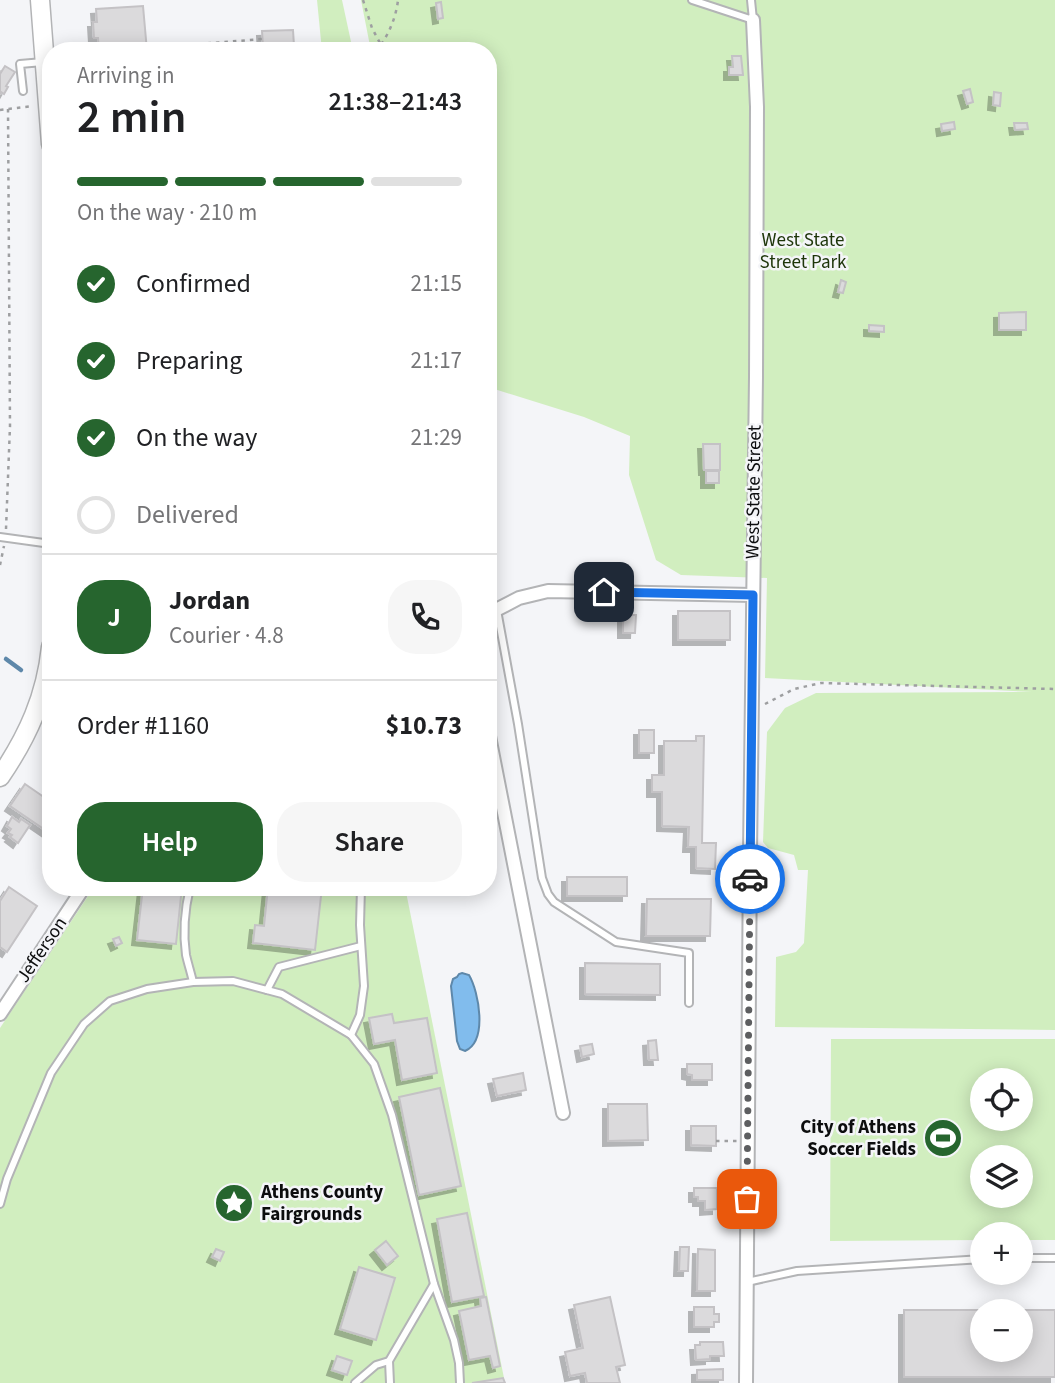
<!DOCTYPE html>
<meta charset="utf-8">
<style>
body{margin:0;font-family:"Source Sans 3",sans-serif;background:#f6f6f6;color:#202124;height:100vh;display:flex;flex-direction:column;font-size:26px;white-space:nowrap}
*{box-sizing:border-box;margin:0}
p{font-size:23px;color:#757577}
.icon{flex:none;width:38px;height:38px;fill:none;stroke:currentColor;stroke-width:2;stroke-linecap:round;stroke-linejoin:round}
.map{position:relative;flex:1;overflow:hidden}
.sheet{position:absolute;left:42px;top:42px;width:455px;height:854px;display:flex;flex-direction:column;background:#fff;border-radius:28px;box-shadow:0 4px 18px #0003}
.sheet>*{flex:none}
.buttons{position:absolute;left:970px;top:1068px;display:grid;gap:14px}
.buttons a{display:grid;place-items:center;width:63px;height:63px;border-radius:50%;background:#fff;box-shadow:0 4px 18px #0003;font-size:35px}
.pin{position:absolute;display:grid;place-items:center;width:60px;height:60px;color:#fff;margin:-30px;border-radius:14px;box-shadow:0 4px 10px #0006}
.courier{position:absolute;display:grid;place-items:center;width:70px;height:70px;margin:-35px;border:5px solid #1a73e8;border-radius:50%;background:#fff;color:#222;box-shadow:0 2px 9px #0007}
.overview em{font-style:normal;font-weight:600}
.overview div{display:flex;flex-direction:column-reverse}
.overview{display:flex;align-items:center;justify-content:space-between;height:119px;padding:0 35px}
h1{font-size:46px;font-weight:600;line-height:52px}
.bar{display:grid;grid-template-columns:repeat(4,1fr);gap:10px 7px;align-content:center;height:84px;padding:0 35px}
.bar i{height:9px;border-radius:5px;background:#e0e0e0}
.bar .selected{background:#26652e}
.bar p{grid-column:span 4}
.line{display:flex;align-items:center;gap:18px;padding:0 35px;border-top:2px solid #e0e0e0}
.line div{flex:1}
.round{display:grid;place-items:center;flex:none;width:74px;height:74px;border-radius:28px;background:#f6f6f6}
ol{padding:0 35px;list-style:none}
li{display:flex;align-items:center;gap:21px;height:77px}
li p{margin-inline-start:auto}
li .icon{padding:7px;border-radius:50%;background:#26652e;color:#fff;stroke-width:4}
li:last-child{color:#757577}
li i{width:38px;height:38px;border:4px solid #e0e0e0;border-radius:50%}
.button{display:flex;gap:14px;margin-top:auto;padding:14px 35px}
.button a{flex:1;height:80px;border-radius:28px;background:#26652e;color:#fff;font-size:28px;font-weight:600;line-height:80px;text-align:center}
.button a+a{background:#f6f6f6;color:#202124}
.map>svg:first-child{display:block}
.green{fill:#d1eebf;fill-rule:evenodd}
.water{fill:#81bced;stroke:#5e88aa;stroke-width:2}
.lines{fill:none;stroke-linecap:round;stroke-linejoin:round}
.stream{stroke:#5e88aa;stroke-width:4.5}
.building{fill:#dbdadc;stroke:#c4c2c5;stroke-width:2;fill-rule:evenodd;filter:url(#shadow)}
.lane-casing{stroke:#b3b4b6;stroke-width:10}
.street-casing{stroke:#b3b4b6;stroke-width:16}
.secondary-casing{stroke:#b3b4b6;stroke-width:21}
.path{stroke:#9e9fa1;stroke-width:2.5;stroke-dasharray:3.5 5;stroke-linecap:butt}
.lane{stroke:#fff;stroke-width:6}
.street{stroke:#fff;stroke-width:12}
.secondary{stroke:#fff;stroke-width:18}
.done{stroke:#5d5e60;stroke-width:7;stroke-dasharray:0 12.6}
.route{stroke:#1a73e8;stroke-width:9}
.labels{text-anchor:middle;dominant-baseline:central;stroke-width:5;stroke-linejoin:round;paint-order:stroke}
.park-label{font-size:19px;fill:#1d3509;stroke:#f4f5f8}
.street-label{font-size:19px;fill:#0c0d0e;stroke:#f4f5f8}
.poi-label{font-size:19px;font-weight:bold;fill:#0c0d0e;stroke:#f4f5f8;text-anchor:end}
</style>
<div class="map">
<svg width="1055" height="1383" viewBox="0 0 1055 1383">
<defs>
<filter id="shadow"><feDropShadow dx="-5" dy="5" stdDeviation="0" flood-color="#0004"/></filter>
</defs>
<rect width="100%" height="100%" fill="#f4f5f8"/>
<g class="green">
<path d="M317 0H342L353 51H322Z"/>
<path d="M361 0H1055V1030L775 1027 776 957 796 952 804 943 808 870H798L794 855 768 848 763 842 767 732 785 708 816 693 1032 692 765 678 767 578 681 575 656 560 629 475 630 436 584 417 488 387V51H371Z"/>
<path d="M94 887H405L505 1383H0V1028Z"/>
<path d="M831 1039H1055V1240H1020V1234H982V1240L830 1241ZM982 1080H1020V1118H982ZM982 1157H1020V1195H982Z"/>
</g>
<path class="water" d="M462 973 469 975C479 992 488 1041 465 1051L460 1049 457 1041 451 986 453 979 457 977 459 974Z"/>
<g class="lines">
<path class="stream" d="M6 659 21 670"/>
</g>
<g class="building">
<path d="M441 2 443 18 438 19 436 3Z"/>
<path d="M143 6 147 51H99L98 38H94L93 22H97L96 9Z"/>
<path d="M293 30 294 46 263 47 262 31Z"/>
<path d="M732 56H741L743 75H729V67H733Z"/>
<path d="M5 66 15 72 6 86 8 87 4 94 1 92 0 94V74Z"/>
<path d="M970 89 973 102 967 104 963 91Z"/>
<path d="M994 92 1001 93 1000 106 993 105Z"/>
<path d="M954 122 955 129 942 131 941 124Z"/>
<path d="M1014 123H1027L1028 129 1015 130Z"/>
<path d="M841 280 846 282 843 293 838 292Z"/>
<path d="M1026 312V330H999V313Z"/>
<path d="M869 325 884 326V332L869 331Z"/>
<path d="M703 444H720V470H704Z"/>
<rect x="706" y="471" width="13" height="12"/>
<rect x="678" y="611" width="52" height="29"/>
<path d="M623 615H636L635 633H623Z"/>
<rect x="639" y="730" width="15" height="23"/>
<path d="M696 736H704L702 843H716L715 869 696 868V847H688L689 827 662 826V792H652V775H664V741H696Z"/>
<path d="M25 784 51 802V834L10 806Z"/>
<path d="M12 817 19 822 21 819 30 825 18 843 10 837 12 835 8 833 11 829 7 826Z"/>
<rect x="567" y="877" width="60" height="19"/>
<path d="M9 887 37 906 7 952 0 947V901Z"/>
<path d="M143 887H182L176 944 137 940Z"/>
<path d="M268 887H322L315 950 253 943 255 925 264 926Z"/>
<path d="M647 899H711L710 936H646Z"/>
<path d="M119 937 122 943 116 946 113 939Z"/>
<path d="M585 963 660 964V995L585 994Z"/>
<path d="M392 1014 394 1023 427 1018 437 1073 402 1080 395 1040 374 1044 369 1018Z"/>
<path d="M656 1040 658 1060H649L648 1041Z"/>
<path d="M592 1044 594 1054 582 1057 580 1046Z"/>
<path d="M687 1064H712V1080H692V1075L687 1074Z"/>
<path d="M523 1073 526 1090 497 1096 493 1079Z"/>
<path d="M440 1088 461 1186 419 1195 399 1097Z"/>
<path d="M608 1104H647L648 1140 608 1141Z"/>
<path d="M691 1126H716V1146L691 1145Z"/>
<path d="M694 1188H717V1209L705 1210V1201H698V1197H694Z"/>
<path d="M467 1213 484 1296 452 1302 437 1219Z"/>
<path d="M386 1241 398 1256 387 1265 375 1250Z"/>
<path d="M680 1247H689L688 1271H679Z"/>
<path d="M216 1249 224 1252 220 1261 212 1257Z"/>
<path d="M698 1249 715 1250V1291H697Z"/>
<path d="M359 1267 395 1278 376 1340 340 1329Z"/>
<path d="M486 1297 500 1366 493 1368 490 1356 469 1360 459 1311 481 1306 480 1298Z"/>
<path d="M610 1297 625 1365 616 1367 620 1383H587L585 1373 570 1376 565 1352 583 1348 574 1305Z"/>
<path d="M694 1307H714V1314H719V1322H714V1327H694Z"/>
<path d="M904 1310H1055V1377H904ZM982 1311H1020V1349H982Z"/>
<path d="M700 1342H723L724 1356H710V1359L696 1360 695 1345H700Z"/>
<path d="M337 1356 352 1361 347 1375 332 1370Z"/>
<path d="M723 1369V1380H697V1370Z"/>
<path d="M503 1378 505 1383H472Z"/>
</g>
<g class="lines">
<defs>
<g id="lane">
<path d="M692 0 753 20 751 0"/>
<path d="M23 91 20 64 43 62"/>
<path d="M0 537 51 544"/>
<path d="M497 610 518 724 542 878 548 894 554 902 616 942 689 953V1003"/>
<path d="M190 887C185 908 183 934 186 955 188 964 191 973 193 982"/>
<path d="M267 990 279 967 361 946"/>
<path d="M351 1035 360 1015 364 986 360 925 361 887"/>
<path d="M0 1204 7 1179 51 1073 84 1024 110 1001 147 989 193 982 233 981 282 994 351 1035 374 1064 392 1115 434 1284 454 1340 459 1363 460 1383"/>
<path d="M1020 1258H1055"/>
<path d="M747 1282 797 1271 982 1259"/>
<path d="M355 1383 376 1365 389 1361"/>
<path d="M390 1383 389 1361 434 1284"/>
</g>
<g id="street">
<path d="M488 614 519 598 548 591 753 595"/>
<path d="M488 731 563 1113"/>
<path d="M0 1014 84 887"/>
<path d="M746 1383 750 853 756 377 757 107 753 20"/>
</g>
<g id="secondary">
<path d="M40 0 51 144"/>
<path d="M0 777C28 736 46 696 51 647"/>
</g>
</defs>
<use href="#lane" class="lane-casing"/>
<use href="#street" class="street-casing"/>
<use href="#secondary" class="secondary-casing"/>
<g class="path">
<path d="M363 0 372 28 381 45"/>
<path d="M199 44 263 39"/>
<path d="M376 51C388 37 396 18 398 0"/>
<path d="M0 110 33 106"/>
<path d="M6 529 10 426 8 109"/>
<path d="M0 565 4 546"/>
<path d="M765 704 794 689 821 683 1055 689"/>
<path d="M716 1141H737"/>
</g>
<use href="#lane" class="lane"/>
<use href="#street" class="street"/>
<use href="#secondary" class="secondary"/>
</g>
<g class="lines">
<path class="done" d="M747 1199 750 879"/>
<path class="route" d="M604 592 753 595 750 879"/>
</g>
<defs>
<symbol id="stadium-disc" viewBox="-11 -11 22 22"><circle r="9.5" fill="#26652e" stroke="#f4f5f8"/><path d="M0-5a6.5 5 0 1 0 0 10a6.5 5 0 1 0 0-10ZM-3.5-1.8h7v3.6h-7Z" fill="#fff"/></symbol>
<symbol id="sight-disc" viewBox="-11 -11 22 22"><circle r="9.5" fill="#26652e" stroke="#f4f5f8"/><path d="M0-6L1.8-2.2L6-1.7L2.9 1.2L3.7 5.4L0 3.3L-3.7 5.4L-2.9 1.2L-6-1.7L-1.8-2.2Z" fill="#fff"/></symbol>
</defs>
<g fill-rule="evenodd">
<use href="#stadium-disc" x="921" y="1116" width="44" height="44"/>
<use href="#sight-disc" x="212" y="1181" width="44" height="44"/>
</g>
<g class="labels">
<g class="park-label">
<text x="803" y="240">West State<tspan x="803" dy="22">Street Park</tspan></text>
</g>
<g class="street-label">
<text transform="translate(754 492) rotate(-89)">West State Street</text>
<text transform="translate(42 950) rotate(-56)">Jefferson</text>
</g>
<g class="poi-label">
<text x="916" y="1127">City of Athens<tspan x="916" dy="22">Soccer Fields</tspan></text>
<text x="261" y="1192" text-anchor="start">Athens County<tspan x="261" dy="22">Fairgrounds</tspan></text>
</g>
</g>
</svg>
<div class="buttons">
<a><svg class="icon" aria-label="locate" viewBox="0 0 24 24"><circle cx="12" cy="12" r="6"/><path d="M12 2v4M12 18v4M2 12h4M18 12h4"/></svg></a>
<a><svg class="icon" aria-label="layers" viewBox="0 0 24 24"><path d="M12 4l9 5-9 5-9-5zM3 14l9 5 9-5"/></svg></a>
<a>+</a>
<a>−</a>
</div>
<div class="pin" style="left:747px;top:1199px;background:#ea580c"><svg class="icon" aria-label="bag" viewBox="0 0 24 24"><path d="M5 8h14l-1 12H6zM9 8a3 3 0 0 1 6 0"/></svg></div>
<div class="pin" style="left:604px;top:592px;background:#1f2937"><svg class="icon" aria-label="home" viewBox="0 0 24 24"><path d="M3 11l9-7 9 7M6 9v11h12V9"/></svg></div>
<div class="courier" style="left:750px;top:879px"><svg class="icon" aria-label="car" viewBox="0 0 24 24"><path d="M5 17H2v-5l4-1 3-4h7l3 4 3 1v5h-3M9 17h6M6 11h13"/><circle cx="7" cy="17" r="2"/><circle cx="17" cy="17" r="2"/></svg></div>
<section class="sheet">
<div class="overview"><div><h1>2 min</h1><p>Arriving in</p></div><em>21:38–21:43</em></div>
<div class="bar"><i class="selected"></i><i class="selected"></i><i class="selected"></i><i></i><p>On the way · 210 m</p></div>
<ol>
<li><svg class="icon" aria-label="check" viewBox="0 0 24 24"><path d="M5 12l5 5 9-10"/></svg>Confirmed<p>21:15</p></li>
<li><svg class="icon" aria-label="check" viewBox="0 0 24 24"><path d="M5 12l5 5 9-10"/></svg>Preparing<p>21:17</p></li>
<li><svg class="icon" aria-label="check" viewBox="0 0 24 24"><path d="M5 12l5 5 9-10"/></svg>On the way<p>21:29</p></li>
<li><i></i>Delivered</li>
</ol>
<div class="line" style="height:126px"><b class="round" style="background:#26652e;color:#fff">J</b><div><b>Jordan</b><p>Courier · 4.8</p></div><a class="round"><svg class="icon" aria-label="phone" viewBox="0 0 24 24"><path d="M5 4h4l2 5-3 2q2 4 5 5l2-3 5 2v4C11 20 4 13 5 4z"/></svg></a></div>
<div class="line" style="height:91px"><div>Order #1160</div><b>$10.73</b></div>
<div class="button"><a>Help</a><a>Share</a></div>
</section>
</div>
